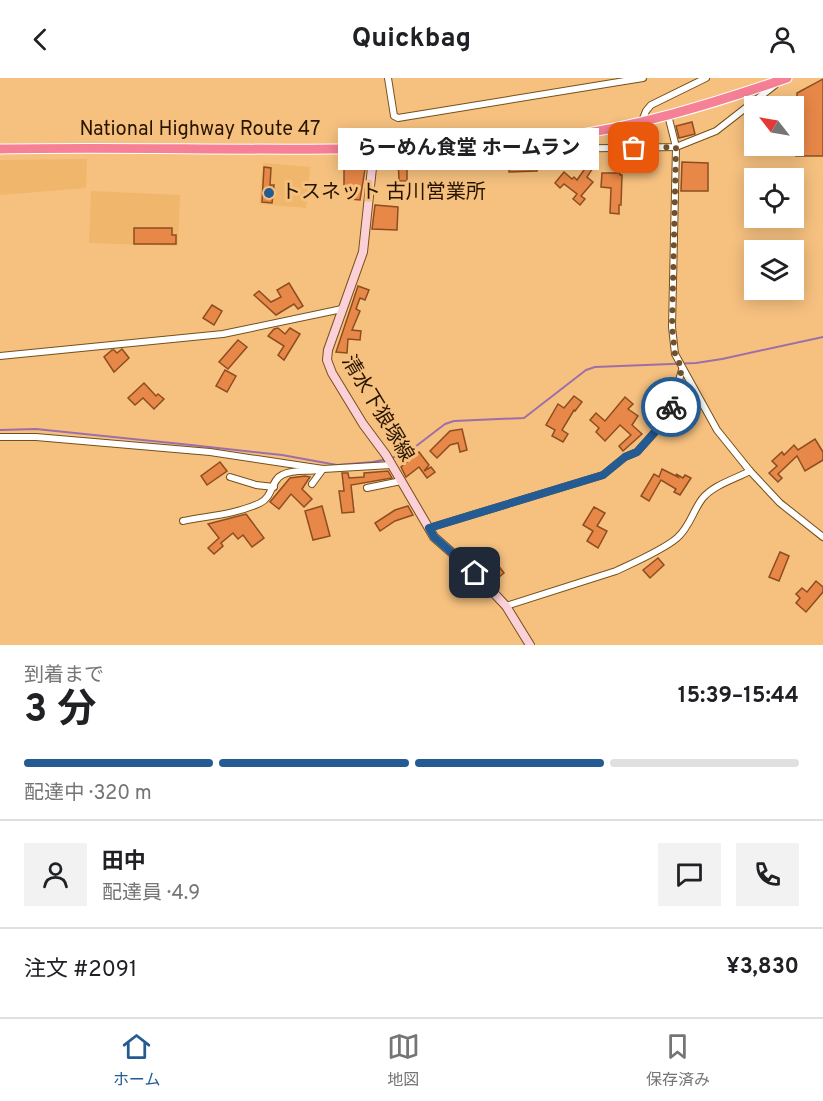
<!DOCTYPE html>
<html lang="ja">
<meta charset="utf-8">
<style>
body{margin:0;font-family:Overpass,"Noto Sans JP",sans-serif;background:#f2f2f2;color:#202124;height:100vh;display:flex;flex-direction:column;font-size:22px;white-space:nowrap}
*{box-sizing:border-box;margin:0}
p{font-size:20px;color:#757577}
.icon{flex:none;width:33px;height:33px;fill:none;stroke:currentColor;stroke-width:2;stroke-linecap:round;stroke-linejoin:round}
.map{position:relative;height:567px;overflow:hidden}
.drawer{display:flex;flex-direction:column;background:#fff;flex:1}
.drawer>*{flex:none}
.needle{width:39px;rotate:301deg}
.tools{position:absolute;left:744px;top:18px;display:grid;gap:12px}
.tools a{display:grid;place-items:center;width:60px;height:60px;border-radius:0px;background:#fff;box-shadow:0 3px 15px #0003;font-size:30px}
.pin{position:absolute;display:grid;place-items:center;width:51px;height:51px;color:#fff;margin:-26px;border-radius:12px;box-shadow:0 3px 9px #0006}
.courier{position:absolute;display:grid;place-items:center;width:60px;height:60px;margin:-30px;border:4px solid #255b93;border-radius:50%;background:#fff;color:#222;box-shadow:0 2px 8px #0007}
.bubble{position:absolute;height:42px;border-radius:0px;background:#fff;box-shadow:0 3px 15px #0003;font-size:20px;font-weight:700;line-height:42px;text-align:center}
.overview em{font-style:normal;font-weight:700}
.overview div{display:flex;flex-direction:column-reverse}
.overview{display:flex;align-items:center;justify-content:space-between;height:102px;padding:0 24px}
h1{font-size:39px;font-weight:700;line-height:45px}
.bar{display:grid;grid-template-columns:repeat(4,1fr);gap:9px 6px;align-content:center;height:72px;padding:0 24px}
.bar i{height:8px;border-radius:4px;background:#e0e0e0}
.bar .selected{background:#255b93}
.bar p{grid-column:span 4}
.line{display:flex;align-items:center;gap:15px;padding:0 24px;border-top:2px solid #e0e0e0}
.line div{flex:1}
.round{display:grid;place-items:center;flex:none;width:63px;height:63px;border-radius:0px;background:#f2f2f2}
header{display:flex;justify-content:space-between;align-items:center;height:78px;padding:0 24px;background:#fff;font-size:27px;font-weight:700}
.dock{display:flex;justify-content:space-around;align-items:center;height:84px;border-top:2px solid #e0e0e0;background:#fff;font-size:16px;color:#757577}
.dock a{display:grid;justify-items:center;gap:3px}
.dock .selected{color:#255b93}
.map>svg:first-child{display:block}
.built{fill:#efb66c}
.lines{fill:none;stroke-linecap:round;stroke-linejoin:round}
.stream{stroke:#9d6fa9;stroke-width:2}
.building{fill:#e88848;stroke:#8d4d21;stroke-width:1.5}
.minor-casing{stroke:#74501c;stroke-width:8}
.secondary-casing{stroke:#74501c;stroke-width:10}
.trunk-casing{stroke:#fff;stroke-width:11}
.minor{stroke:#fff;stroke-width:6}
.secondary{stroke:#fbd0d7;stroke-width:8}
.trunk{stroke:#f68096;stroke-width:9}
.done{stroke:#70512c;stroke-width:6;stroke-dasharray:0 10.8}
.route{stroke:#255b93;stroke-width:8}
.poi-dot{fill:#255b93;stroke:#f6c17f;stroke-width:2}
.labels{text-anchor:middle;dominant-baseline:central;stroke-width:6;stroke-linejoin:round;paint-order:stroke}
.street-label{font-size:20px;fill:#281500;stroke:#f6c17f}
.poi-label{font-size:20px;fill:#281500;stroke:#f6c17f;text-anchor:start}
</style>
<header><svg class="icon" aria-label="back" viewBox="0 0 24 24"><path d="M15 5l-7 7 7 7"/></svg>Quickbag<svg class="icon" aria-label="person" viewBox="0 0 24 24"><circle cx="12" cy="8" r="4"/><path d="M4 21q1-7 8-7t8 7"/></svg></header>
<div class="map">
<svg width="823" height="567" viewBox="0 0 823 567">
<rect width="100%" height="100%" fill="#f6c17f"/>
<g class="built">
<path d="M87 81 86 110 0 117V82Z"/>
<path d="M263 85 310 89 306 130 259 126Z"/>
<path d="M91 113 180 117 178 168 89 165Z"/>
</g>
<g class="lines">
<path class="stream" d="M0 352 36 351 191 367 282 377 337 387 373 384 392 380 411 372 445 346 454 343 524 340 586 292 595 289 696 285 722 281 823 259"/>
</g>
<g class="building">
<path d="M823 1V78H796L797 28H780V21L797 22V15Z"/>
<path d="M692 44 695 56 679 60 676 48Z"/>
<path d="M398 77 426 79V88H407V103H399Z"/>
<path d="M344 78 367 79 360 122 350 121V114L344 113V87H339V81H343Z"/>
<path d="M491 78H521V81H537V93L509 94V88H491Z"/>
<path d="M591 82 596 85 587 99 593 104 581 118 585 121 580 127 573 121 577 116 564 106 560 110 555 105 564 94 572 101 574 99 577 102Z"/>
<path d="M682 84 708 85V113H681Z"/>
<path d="M264 89 271 90 270 107H274L272 125 262 124Z"/>
<path d="M602 95H620V97H622L621 127H619V136L610 135 611 110 601 109Z"/>
<path d="M375 127 398 129 397 152 372 151Z"/>
<path d="M134 150H172V157H176V166H134Z"/>
<path d="M289 205 303 228 298 231 294 226 276 237 254 217 259 213 271 224 281 219 277 212Z"/>
<path d="M358 208 369 212 365 222 360 220 356 231 360 233 352 252 361 253 360 262 348 261 347 275 336 274Z"/>
<path d="M212 227 222 233 214 247 203 240Z"/>
<path d="M278 250 285 256 290 250 300 256 284 282 278 277 284 268 268 258 274 251Z"/>
<path d="M238 262 247 269 228 291 219 284Z"/>
<path d="M122 271 129 280 114 294 104 279 112 272H114L117 275Z"/>
<path d="M225 292 236 298 227 314 216 308Z"/>
<path d="M144 305 156 318 158 316 164 321 154 331 143 320 135 327 128 320Z"/>
<path d="M574 318 582 324 575 333 574 332 562 352 568 356 563 364 552 358 555 352 546 347 558 326 564 330Z"/>
<path d="M625 319 633 326 628 331 638 338 632 347 642 356 623 373 619 368 631 357 620 347 605 363 596 354 599 350 590 342 596 335 605 343Z"/>
<path d="M462 351 467 372 460 374 458 365 450 367 437 380 430 373 450 353Z"/>
<path d="M815 361 823 374V382L805 393 797 378 778 396 782 400 778 404 769 395 777 388 772 383 782 374 784 377 794 367 798 372Z"/>
<path d="M419 374 429 387 424 393 431 389 435 394 427 400 419 389 406 399 401 389Z"/>
<path d="M220 384 227 393 207 407 201 398Z"/>
<path d="M662 391 678 399 676 396 683 400 685 397 691 400 680 417 674 414 676 411 661 402 649 423 641 418 654 396 659 399Z"/>
<path d="M388 393 392 400 351 407 354 434 342 435 339 413H344L342 395H348L349 400 364 399V395Z"/>
<path d="M305 398 310 399 302 411 312 421 304 429 291 416 279 431 270 424 290 400Z"/>
<path d="M322 428 330 458 313 462 305 433Z"/>
<path d="M408 428 413 437 395 443 380 453 375 445 395 432Z"/>
<path d="M594 429 605 435 597 448 607 453 598 470 587 463 593 453 583 447Z"/>
<path d="M246 436 264 460 252 469 243 457 238 461 233 455 221 465 223 468 214 476 208 470 219 460 208 446Z"/>
<path d="M780 474 789 478 779 503 769 499Z"/>
<path d="M658 480 664 487 650 500 643 492Z"/>
<path d="M497 486 504 495 493 504 481 492 487 488 490 492Z"/>
<path d="M816 503 823 509V514L806 534 796 525 800 520 796 516 802 510 807 514Z"/>
</g>
<g class="lines">
<defs>
<g id="minor">
<path d="M388 0 394 38 398 40 643 0"/>
<path d="M668 37 676 69 672 249 675 276 717 352 750 393 780 425 823 459"/>
<path d="M642 43 646 33 651 27 706 0"/>
<path d="M524 65 550 71 676 69 716 53 775 7"/>
<path d="M0 278 223 256 342 231"/>
<path d="M0 359H36L210 374 323 391 391 387"/>
<path d="M230 399 256 407 274 409"/>
<path d="M312 406 323 391"/>
<path d="M367 410 401 403"/>
<path d="M183 443C208 438 237 436 260 425 273 419 271 402 282 397 294 391 307 394 319 392"/>
<path d="M429 450 603 397 625 379 637 374 662 346 671 329 682 292"/>
<path d="M506 528 616 493C633 485 663 472 677 460 689 450 693 433 702 421 713 407 735 401 750 393"/>
</g>
<path id="secondary" d="M374 71 363 174 328 272 327 282 332 295 363 346 386 377 434 459 475 495 506 528 530 567"/>
<path id="trunk" d="M0 71C111 69 221 72 332 71 406 71 480 69 554 60 634 50 712 26 787 0"/>
</defs>
<use href="#minor" class="minor-casing"/>
<use href="#secondary" class="secondary-casing"/>
<use href="#trunk" class="trunk-casing"/>
<use href="#minor" class="minor"/>
<use href="#secondary" class="secondary"/>
<use href="#trunk" class="trunk"/>
</g>
<g class="lines">
<path class="done" d="M634 70 676 69 672 249 675 276 682 291 671 329"/>
<path class="route" d="M475 495 434 459 429 450 603 397 625 379 637 374 662 346 671 329"/>
</g>
<circle class="poi-dot" cx="269" cy="115" r="6"/>
<g class="labels">
<g class="street-label">
<text x="200" y="52">National Highway Route 47</text>
<text transform="translate(377 331) rotate(59)">清水下狼塚線</text>
</g>
<g class="poi-label">
<text x="281" y="115">トスネット 古川営業所</text>
</g>
</g>
</svg>
<div class="tools">
<a><svg class="needle" viewBox="-14 -14 28 28"><path d="M0-13l5 13h-10z" fill="#e53935"/><path d="M0 13l5-13h-10z" fill="#757577"/></svg></a>
<a><svg class="icon" aria-label="locate" viewBox="0 0 24 24"><circle cx="12" cy="12" r="6"/><path d="M12 2v4M12 18v4M2 12h4M18 12h4"/></svg></a>
<a><svg class="icon" aria-label="layers" viewBox="0 0 24 24"><path d="M12 4l9 5-9 5-9-5zM3 14l9 5 9-5"/></svg></a>
</div>
<div class="pin" style="left:634px;top:70px;background:#ea580c"><svg class="icon" aria-label="bag" viewBox="0 0 24 24"><path d="M5 8h14l-1 12H6zM9 8a3 3 0 0 1 6 0"/></svg></div>
<div class="pin" style="left:475px;top:495px;background:#1f2937"><svg class="icon" aria-label="home" viewBox="0 0 24 24"><path d="M3 11l9-7 9 7M6 9v11h12V9"/></svg></div>
<div class="courier" style="left:671px;top:329px"><svg class="icon" aria-label="bike" viewBox="0 0 24 24"><circle cx="6" cy="16" r="4"/><circle cx="18" cy="16" r="4"/><path d="M6 16l4-8h5l3 8M10 8l3 8H6M13 5h3"/></svg></div>
<div class="bubble" style="left:338px;top:50px;width:261px">らーめん食堂 ホームラン</div>
</div>
<section class="drawer">
<div class="overview"><div><h1>3 分</h1><p>到着まで</p></div><em>15:39–15:44</em></div>
<div class="bar"><i class="selected"></i><i class="selected"></i><i class="selected"></i><i></i><p>配達中 · 320 m</p></div>
<div class="line" style="height:108px"><a class="round"><svg class="icon" aria-label="person" viewBox="0 0 24 24"><circle cx="12" cy="8" r="4"/><path d="M4 21q1-7 8-7t8 7"/></svg></a><div><b>田中</b><p>配達員 · 4.9</p></div><a class="round"><svg class="icon" aria-label="chat" viewBox="0 0 24 24"><path d="M4 5h16v11H9l-5 4z"/></svg></a><a class="round"><svg class="icon" aria-label="phone" viewBox="0 0 24 24"><path d="M5 4h4l2 5-3 2q2 4 5 5l2-3 5 2v4C11 20 4 13 5 4z"/></svg></a></div>
<div class="line" style="height:78px"><div>注文 #2091</div><b>¥3,830</b></div>
</section>
<nav class="dock">
<a class="selected"><svg class="icon" aria-label="home" viewBox="0 0 24 24"><path d="M3 11l9-7 9 7M6 9v11h12V9"/></svg>ホーム</a>
<a><svg class="icon" aria-label="map" viewBox="0 0 24 24"><path d="M3 6l6-2 6 2 6-2v14l-6 2-6-2-6 2zM9 4v14M15 6v14"/></svg>地図</a>
<a><svg class="icon" aria-label="saved" viewBox="0 0 24 24"><path d="M7 4h10v16l-5-4-5 4z"/></svg>保存済み</a>
</nav>
